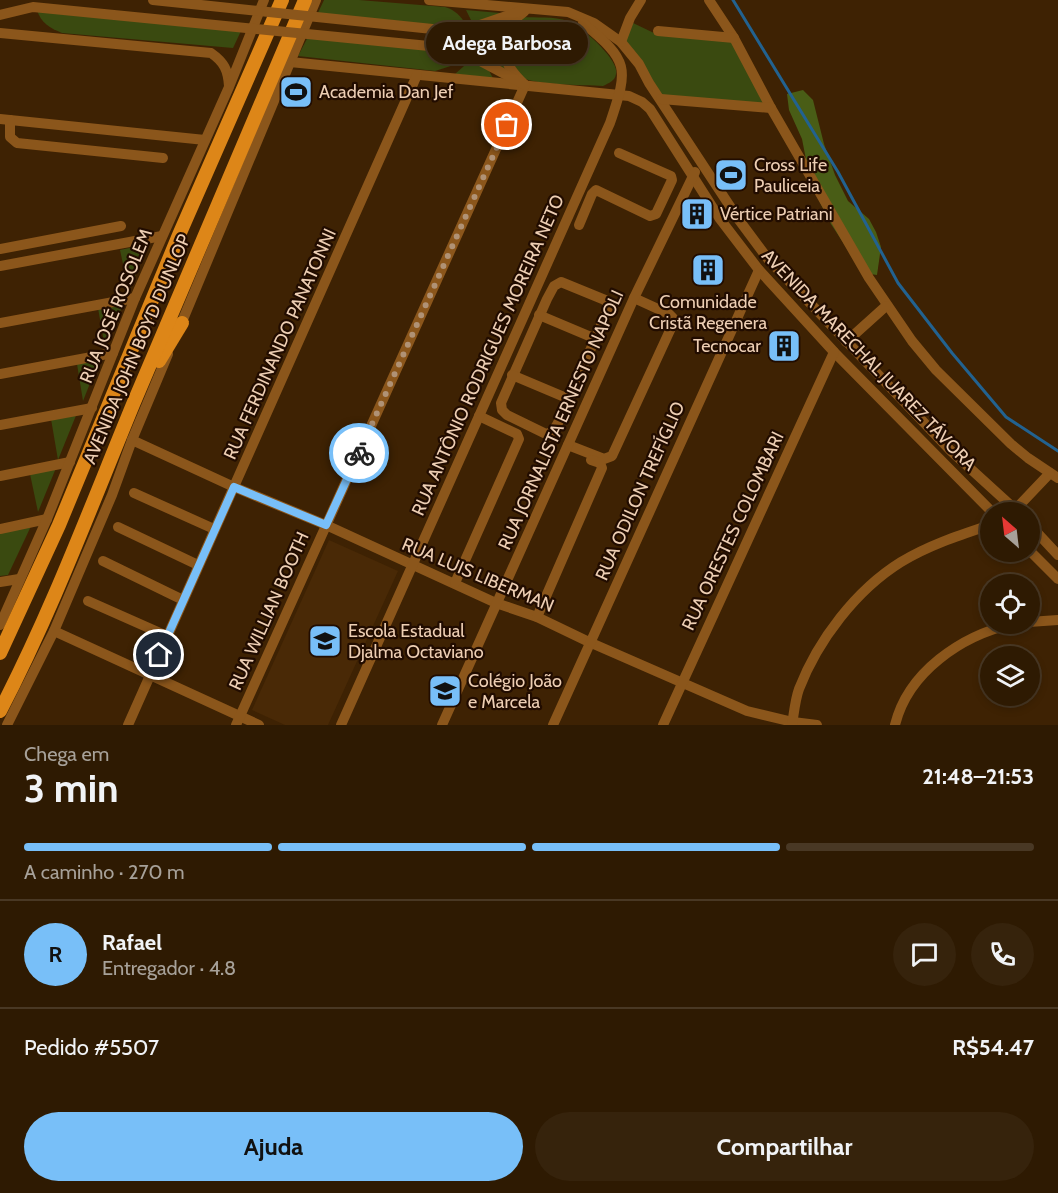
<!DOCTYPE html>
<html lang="pt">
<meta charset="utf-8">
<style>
body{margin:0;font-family:Cabin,sans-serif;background:#36230c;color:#f1f3f6;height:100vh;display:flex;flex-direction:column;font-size:22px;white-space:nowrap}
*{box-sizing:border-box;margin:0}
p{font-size:20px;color:#a7a199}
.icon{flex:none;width:33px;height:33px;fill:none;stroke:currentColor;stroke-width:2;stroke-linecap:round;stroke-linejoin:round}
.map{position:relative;height:725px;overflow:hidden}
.panel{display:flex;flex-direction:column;background:#2e1a02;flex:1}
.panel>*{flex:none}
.needle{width:39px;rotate:332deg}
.fabs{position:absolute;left:980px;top:502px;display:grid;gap:12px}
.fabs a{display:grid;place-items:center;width:60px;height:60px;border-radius:50%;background:#2e1a02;box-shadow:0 3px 9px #0003,0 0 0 2px #493824;font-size:30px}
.pin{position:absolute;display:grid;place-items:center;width:51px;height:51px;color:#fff;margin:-26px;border:3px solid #fff;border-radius:50%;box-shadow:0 2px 6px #0007}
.courier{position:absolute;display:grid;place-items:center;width:60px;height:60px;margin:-30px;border:4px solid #78bff8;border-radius:50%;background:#fff;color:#222;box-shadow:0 2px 8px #0007}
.bubble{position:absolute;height:42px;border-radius:21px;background:#2e1a02;box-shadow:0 3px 9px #0003,0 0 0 2px #493824;font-size:20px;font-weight:800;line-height:42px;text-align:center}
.overview em{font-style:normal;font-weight:800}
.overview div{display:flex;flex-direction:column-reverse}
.overview{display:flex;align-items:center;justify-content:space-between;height:102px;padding:0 24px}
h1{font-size:39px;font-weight:800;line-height:45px}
.bar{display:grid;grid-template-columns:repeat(4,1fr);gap:9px 6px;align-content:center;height:72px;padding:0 24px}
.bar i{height:8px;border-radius:4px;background:#493824}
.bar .selected{background:#78bff8}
.bar p{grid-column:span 4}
.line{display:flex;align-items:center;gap:15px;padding:0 24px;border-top:2px solid #493824}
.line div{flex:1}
.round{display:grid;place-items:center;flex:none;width:63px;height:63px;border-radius:32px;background:#36230c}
.primary-button{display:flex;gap:12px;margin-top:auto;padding:12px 24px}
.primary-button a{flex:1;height:69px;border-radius:36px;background:#78bff8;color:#111;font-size:24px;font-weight:800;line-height:69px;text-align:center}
.primary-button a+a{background:#36230c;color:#f1f3f6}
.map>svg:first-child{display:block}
.built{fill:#492906}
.green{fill:#3a4a10}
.forest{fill:#495d16}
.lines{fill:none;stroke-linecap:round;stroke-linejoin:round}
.stream{stroke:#226290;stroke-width:3}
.minor{stroke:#8b561b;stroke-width:10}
.major{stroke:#dd8618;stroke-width:14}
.minor-bridge{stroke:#8b561b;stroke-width:10}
.done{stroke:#b09275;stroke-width:6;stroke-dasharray:0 10.8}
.route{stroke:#78bff8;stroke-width:8}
.labels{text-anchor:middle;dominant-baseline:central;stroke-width:4.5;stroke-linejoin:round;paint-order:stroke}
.poi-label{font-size:18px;fill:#edceb3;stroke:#210c00;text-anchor:start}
.street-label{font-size:18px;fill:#edceb3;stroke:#210c00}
</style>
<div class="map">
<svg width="1058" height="725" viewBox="0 0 1058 725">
<rect width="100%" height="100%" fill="#3e2203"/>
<path class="built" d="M329 540 398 571 328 725H285L252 710Z"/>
<g class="green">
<path d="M324 0H359L445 7C455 10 461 16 466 25L442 28 317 15Z"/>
<path d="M37 10 241 31 233 48 62 33C50 28 41 23 37 10Z"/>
<path d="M466 10 500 13C495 18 486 24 483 31 475 46 486 65 493 78L455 74 472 59 474 47 473 24Z"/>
<path d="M522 17C536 18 554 16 568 21 581 26 620 60 616 74 615 81 609 83 603 86 573 84 485 90 494 42 498 22 503 22 522 17Z"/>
<path d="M631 22 656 34 733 40 767 104 664 97 624 40Z"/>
<path d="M309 35 439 48 461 58 454 65 435 71 298 56Z"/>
<path d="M148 244 129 292 120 250Z"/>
<path d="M124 302 105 348 98 308Z"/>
<path d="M100 358 83 401 77 364Z"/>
<path d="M77 413 58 460 51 419Z"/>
<path d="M56 468 38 512 30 474Z"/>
<path d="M32 524 8 575 0 576V531Z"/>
</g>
<path class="forest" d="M803 90 813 100 824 144 835 175 848 201 869 219 876 232 881 247 877 275 863 273 831 224 811 185 802 139 789 110 787 94Z"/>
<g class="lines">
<path class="stream" d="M733 0 838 172 898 283 952 353 1006 417 1058 451"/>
<g class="minor">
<path d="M429 0 568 12 594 23 621 42 639 64 649 83 739 220 768 259 951 451 1019 513"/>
<path d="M709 0 734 38 771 108 869 278 912 341 936 370 1011 444 1028 458 1058 478"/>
<path d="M658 31 734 38"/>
<path d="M0 33 211 53C224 62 228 70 229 86"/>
<path d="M621 42 630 18 641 0"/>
<path d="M290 62 629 96 642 102 650 109 720 219 759 270 835 353 993 513"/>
<path d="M661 99 771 108"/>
<path d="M0 119 205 140"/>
<path d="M10 120V137L17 143 163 158"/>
<path d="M579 225 592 194 596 190 650 216 656 214 672 180 671 176 619 153"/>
<path d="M0 249 121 226"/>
<path d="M0 266 162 236"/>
<path d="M561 282 605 300 609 307 562 415C558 422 555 433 546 434L507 415 502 410 501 403 547 299 554 286Z"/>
<path d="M539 315 596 339"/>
<path d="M0 323 135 298"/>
<path d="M179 329 316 0"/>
<path d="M846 342 886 306"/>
<path d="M0 374 113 353"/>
<path d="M512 375 569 399"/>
<path d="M0 425 92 408"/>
<path d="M132 440 234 487 326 525 496 603 537 617 589 642 747 711 793 722 817 725"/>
<path d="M568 445 604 459 612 456 672 326 673 318 669 314 634 298"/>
<path d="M0 476 70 462"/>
<path d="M134 493 214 529"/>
<path d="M1012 513 1050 473"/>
<path d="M1029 524 1058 555"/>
<path d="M118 527 198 565"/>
<path d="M0 529 47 519"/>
<path d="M1029 550 1058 579"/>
<path d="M103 561 183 600"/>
<path d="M0 582 19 579"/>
<path d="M455 583 519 439 517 434 479 416"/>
<path d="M88 601 167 636"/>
<path d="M537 617 602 468 600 463 591 460"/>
<path d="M1029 622 1058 620"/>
<path d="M0 625 47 519 135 298 229 87 264 0"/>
<path d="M54 631 259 725"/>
<path d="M7 725 54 631 112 495 132 440 168 354"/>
<path d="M128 725 417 75"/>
<path d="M236 725 525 85C499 61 492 34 524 12"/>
<path d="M341 725 610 123C629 67 629 61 583 23"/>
<path d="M442 725 634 298 695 172"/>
<path d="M553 725 759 270"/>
<path d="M663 725 834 352"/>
<path d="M792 725C794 713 795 700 799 689 818 640 856 590 901 562 929 545 960 535 990 525"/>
<path d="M895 725C908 672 961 636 1012 624"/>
</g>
<g class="major">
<path d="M159 361 182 323"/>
<path d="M0 653 59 525 179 235 282 0"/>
<path d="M0 711C52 611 91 506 134 402 190 268 249 134 305 0"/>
</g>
<g class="minor-bridge">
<path d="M153 0 442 30 477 26 527 9"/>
<path d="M0 15 33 7 439 47 473 57 525 85"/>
</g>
</g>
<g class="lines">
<path class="done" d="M359 453 507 125"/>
<path class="route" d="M159 655 234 487 326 525 359 453"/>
</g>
<defs>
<symbol id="stadium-square" viewBox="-11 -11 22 22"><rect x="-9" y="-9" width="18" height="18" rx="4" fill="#78bff8" stroke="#210c00"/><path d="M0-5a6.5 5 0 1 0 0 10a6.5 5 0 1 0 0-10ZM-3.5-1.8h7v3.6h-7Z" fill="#111"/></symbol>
<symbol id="building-square" viewBox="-11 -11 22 22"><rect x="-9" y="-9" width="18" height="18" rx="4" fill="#78bff8" stroke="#210c00"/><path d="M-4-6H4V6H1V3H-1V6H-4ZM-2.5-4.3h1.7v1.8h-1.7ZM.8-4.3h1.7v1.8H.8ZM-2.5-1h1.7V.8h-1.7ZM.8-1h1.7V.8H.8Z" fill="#111"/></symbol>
<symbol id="school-square" viewBox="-11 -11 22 22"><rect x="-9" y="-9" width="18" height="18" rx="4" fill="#78bff8" stroke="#210c00"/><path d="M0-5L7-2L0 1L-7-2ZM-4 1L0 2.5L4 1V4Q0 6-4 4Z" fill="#111"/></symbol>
</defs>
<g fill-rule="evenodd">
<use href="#stadium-square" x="277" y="73" width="38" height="38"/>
<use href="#stadium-square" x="712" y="156" width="38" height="38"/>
<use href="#building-square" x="678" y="195" width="38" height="38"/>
<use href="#building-square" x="689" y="251" width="38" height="38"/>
<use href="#building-square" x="765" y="327" width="38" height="38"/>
<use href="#school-square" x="306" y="622" width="38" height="38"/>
<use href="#school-square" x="426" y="672" width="38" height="38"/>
</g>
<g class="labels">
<g class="poi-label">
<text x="319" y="92">Academia Dan Jef</text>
<text x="754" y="165">Cross Life<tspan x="754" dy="21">Pauliceia</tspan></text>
<text x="720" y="214">Vértice Patriani</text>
<text x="708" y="302" text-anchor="middle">Comunidade<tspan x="708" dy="21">Cristã Regenera</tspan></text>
<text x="761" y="346" text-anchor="end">Tecnocar</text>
<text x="348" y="631">Escola Estadual<tspan x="348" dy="21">Djalma Octaviano</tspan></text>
<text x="468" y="681">Colégio João<tspan x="468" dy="21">e Marcela</tspan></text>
</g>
<g class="street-label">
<text transform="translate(116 306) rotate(-68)">RUA JOSÉ ROSOLEM</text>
<text transform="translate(280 344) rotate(-66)">RUA FERDINANDO PANATONNI</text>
<text transform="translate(137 349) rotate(-67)">AVENIDA JOHN BOYD DUNLOP</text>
<text transform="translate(488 355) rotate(-66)">RUA ANTÔNIO RODRIGUES MOREIRA NETO</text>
<text transform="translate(869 360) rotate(46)">AVENIDA MARECHAL JUAREZ TÁVORA</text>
<text transform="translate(561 420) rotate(-66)">RUA JORNALISTA ERNESTO NAPOLI</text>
<text transform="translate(640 491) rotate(-66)">RUA ODILON TREFÍGLIO</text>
<text transform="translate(733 531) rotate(-65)">RUA ORESTES COLOMBARI</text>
<text transform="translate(478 575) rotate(23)">RUA LUIS LIBERMAN</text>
<text transform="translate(269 611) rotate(-66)">RUA WILLIAN BOOTH</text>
</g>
</g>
</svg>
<div class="fabs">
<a><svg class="needle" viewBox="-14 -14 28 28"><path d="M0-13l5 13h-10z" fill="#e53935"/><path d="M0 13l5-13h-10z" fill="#a7a199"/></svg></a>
<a><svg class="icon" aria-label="locate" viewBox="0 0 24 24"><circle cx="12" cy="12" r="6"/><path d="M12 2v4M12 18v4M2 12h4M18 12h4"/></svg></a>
<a><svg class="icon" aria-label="layers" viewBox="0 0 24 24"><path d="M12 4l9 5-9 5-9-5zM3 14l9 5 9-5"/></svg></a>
</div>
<div class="pin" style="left:507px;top:125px;background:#ea580c"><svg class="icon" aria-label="bag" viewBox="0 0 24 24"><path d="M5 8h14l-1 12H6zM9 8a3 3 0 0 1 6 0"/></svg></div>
<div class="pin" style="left:159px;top:655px;background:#1f2937"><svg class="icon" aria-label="home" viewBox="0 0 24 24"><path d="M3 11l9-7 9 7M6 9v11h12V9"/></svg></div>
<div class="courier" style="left:359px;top:453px"><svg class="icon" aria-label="bike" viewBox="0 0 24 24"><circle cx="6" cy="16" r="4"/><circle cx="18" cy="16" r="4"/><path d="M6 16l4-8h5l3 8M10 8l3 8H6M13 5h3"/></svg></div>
<div class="bubble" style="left:426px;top:22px;width:162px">Adega Barbosa</div>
</div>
<section class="panel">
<div class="overview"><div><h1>3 min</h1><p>Chega em</p></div><em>21:48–21:53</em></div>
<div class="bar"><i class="selected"></i><i class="selected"></i><i class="selected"></i><i></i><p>A caminho · 270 m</p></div>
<div class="line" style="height:108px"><b class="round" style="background:#78bff8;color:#111">R</b><div><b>Rafael</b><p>Entregador · 4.8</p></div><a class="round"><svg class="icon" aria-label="chat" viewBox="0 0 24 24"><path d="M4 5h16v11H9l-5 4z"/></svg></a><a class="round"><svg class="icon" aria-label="phone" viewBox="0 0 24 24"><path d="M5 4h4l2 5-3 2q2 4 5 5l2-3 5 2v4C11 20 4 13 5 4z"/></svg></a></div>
<div class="line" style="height:78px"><div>Pedido #5507</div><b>R$54.47</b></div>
<div class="primary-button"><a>Ajuda</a><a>Compartilhar</a></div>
</section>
